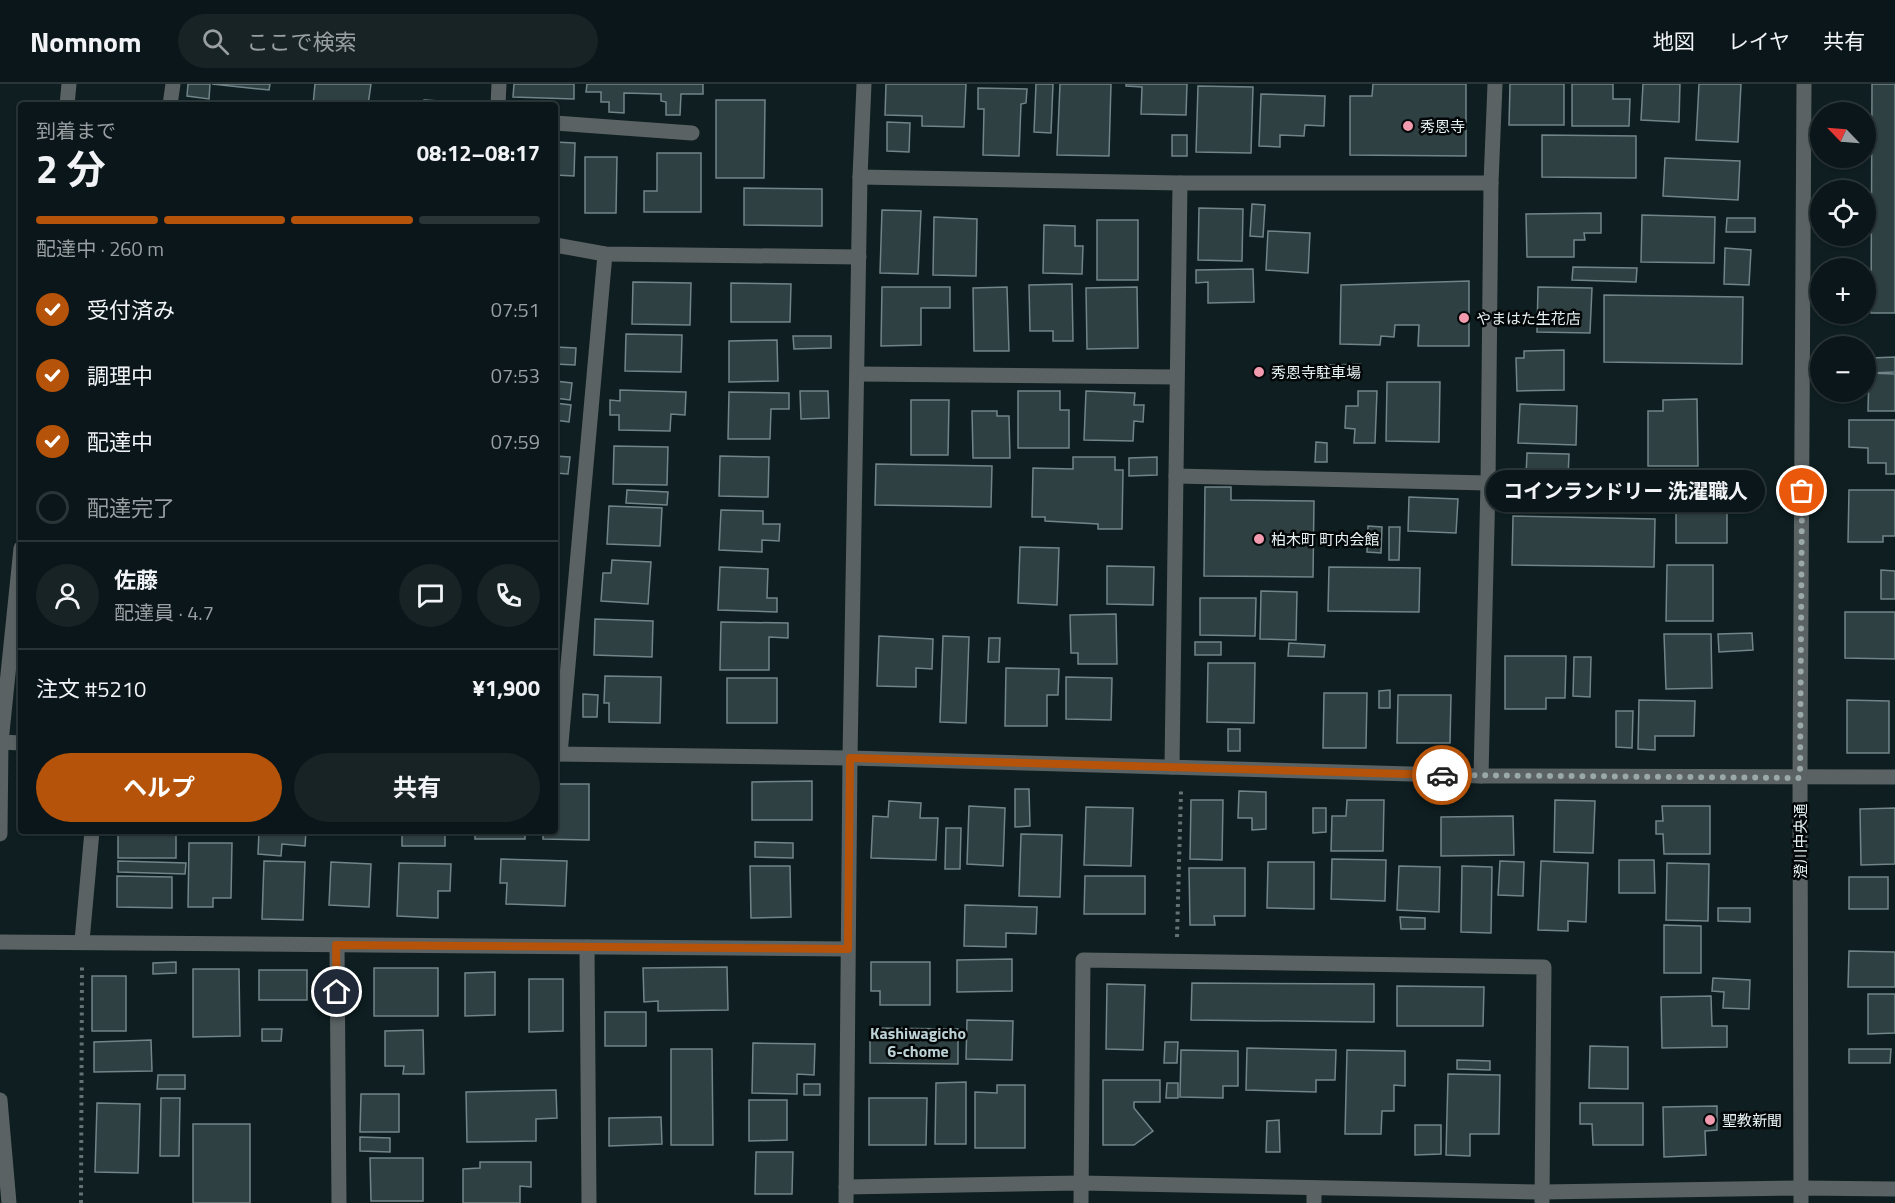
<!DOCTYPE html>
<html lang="ja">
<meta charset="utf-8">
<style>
body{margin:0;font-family:"Titillium Web","Noto Sans JP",sans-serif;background:#182326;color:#f1f3f6;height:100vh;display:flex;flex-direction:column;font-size:22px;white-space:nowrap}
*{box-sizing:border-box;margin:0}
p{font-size:20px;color:#999fa2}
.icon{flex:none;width:33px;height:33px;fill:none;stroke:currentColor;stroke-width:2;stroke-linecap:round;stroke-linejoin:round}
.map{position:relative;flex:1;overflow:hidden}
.side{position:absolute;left:18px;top:18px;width:540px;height:732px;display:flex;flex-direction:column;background:#0a1619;border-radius:6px;box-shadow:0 2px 4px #0004,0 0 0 2px #2a3538}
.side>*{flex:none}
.needle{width:39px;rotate:295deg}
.controls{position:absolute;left:1810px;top:18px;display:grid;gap:12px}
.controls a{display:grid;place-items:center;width:66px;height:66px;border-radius:50%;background:#0a1619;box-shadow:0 2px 4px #0004,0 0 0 2px #2a3538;font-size:30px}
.pin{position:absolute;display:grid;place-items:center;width:51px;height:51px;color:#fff;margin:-26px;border:3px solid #fff;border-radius:50%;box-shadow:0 2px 6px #0007}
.courier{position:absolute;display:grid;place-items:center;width:60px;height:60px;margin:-30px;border:4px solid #b45309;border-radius:50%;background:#fff;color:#222;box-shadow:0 2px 8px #0007}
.bubble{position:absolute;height:42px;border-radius:21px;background:#0a1619;box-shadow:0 2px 4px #0004,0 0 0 2px #2a3538;font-size:20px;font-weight:700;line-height:42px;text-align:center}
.headline em{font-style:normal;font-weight:700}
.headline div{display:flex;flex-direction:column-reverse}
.headline{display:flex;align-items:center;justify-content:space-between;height:102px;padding:0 18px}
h1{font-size:39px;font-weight:700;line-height:45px}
.bar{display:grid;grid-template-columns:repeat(4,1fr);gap:9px 6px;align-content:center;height:72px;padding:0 18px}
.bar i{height:8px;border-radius:4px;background:#2a3538}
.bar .current{background:#b45309}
.bar p{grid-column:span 4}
.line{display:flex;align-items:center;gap:15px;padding:0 18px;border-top:2px solid #2a3538}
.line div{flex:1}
.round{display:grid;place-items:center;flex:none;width:63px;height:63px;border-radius:32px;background:#182326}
ol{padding:0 18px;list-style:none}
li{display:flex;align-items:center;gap:18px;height:66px}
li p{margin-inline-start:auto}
li .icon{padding:6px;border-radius:50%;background:#b45309;color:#fff;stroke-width:4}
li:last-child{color:#999fa2}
li i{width:33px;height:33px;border:3px solid #2a3538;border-radius:50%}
.primary-button{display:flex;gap:12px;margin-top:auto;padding:12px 18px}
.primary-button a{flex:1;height:69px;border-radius:36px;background:#b45309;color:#fff;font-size:24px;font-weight:700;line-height:69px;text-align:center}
.primary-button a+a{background:#182326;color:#f1f3f6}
header{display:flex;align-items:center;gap:36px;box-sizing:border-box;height:84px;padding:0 30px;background:#0a1619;border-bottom:2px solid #2a3538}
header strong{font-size:28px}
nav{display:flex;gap:33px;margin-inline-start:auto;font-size:21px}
.search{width:420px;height:54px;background:#182326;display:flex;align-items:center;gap:15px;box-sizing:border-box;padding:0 21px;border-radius:33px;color:#999fa2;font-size:22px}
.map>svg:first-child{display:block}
.building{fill:#2f4043;stroke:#718488;stroke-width:1.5}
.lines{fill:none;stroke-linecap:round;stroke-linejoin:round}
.path{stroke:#647274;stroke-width:4;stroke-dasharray:3 4.5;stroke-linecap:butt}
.minor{stroke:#5a6263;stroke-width:15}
.done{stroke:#9ba8aa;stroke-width:6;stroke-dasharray:0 10.8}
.route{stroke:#b45309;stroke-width:8}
.poi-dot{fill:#f29aae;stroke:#030708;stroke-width:2}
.labels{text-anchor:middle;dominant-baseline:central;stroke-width:5;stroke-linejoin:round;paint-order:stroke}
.poi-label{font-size:15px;fill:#e7f2f3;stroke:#030708;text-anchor:start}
.street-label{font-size:15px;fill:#e7f2f3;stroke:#030708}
.neighbourhood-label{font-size:16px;font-weight:bold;fill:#bdd2d6;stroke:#030708}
</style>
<header>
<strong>Nomnom</strong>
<div class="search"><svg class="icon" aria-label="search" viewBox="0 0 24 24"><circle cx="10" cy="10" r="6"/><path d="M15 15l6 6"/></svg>ここで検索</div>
<nav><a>地図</a><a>レイヤ</a><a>共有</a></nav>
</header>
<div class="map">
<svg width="1895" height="1119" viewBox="0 0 1895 1119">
<rect width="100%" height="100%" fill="#0e1e21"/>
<g class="building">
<path d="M188 0H210L209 15 187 12Z"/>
<path d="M212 0H270L269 6Z"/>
<path d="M315 0H371L368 21H313Z"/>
<path d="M514 0H574V15L513 13Z"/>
<path d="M587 0H703V10H681L680 31H666V18L661 17V10L624 9V29L609 28V18H601V8H586Z"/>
<path d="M886 0H966L964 43 922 42V32L885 31Z"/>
<path d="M1036 0H1053L1051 49 1034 48Z"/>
<path d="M1060 0H1111L1109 72 1057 71Z"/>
<path d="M1126 0H1187L1186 31 1141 30 1142 3 1126 2Z"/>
<path d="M1373 0H1466V72L1350 71V12H1372Z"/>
<path d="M1510 0H1564V41H1509Z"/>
<path d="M1572 0H1613V15H1630L1629 42H1572Z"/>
<path d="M1643 0H1680L1679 38 1641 36Z"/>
<path d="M1699 0H1741L1738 58 1696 56Z"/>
<path d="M1872 0H1895V229H1871Z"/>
<path d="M1198 2 1253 3 1251 69 1196 68Z"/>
<path d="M978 4 1027 5 1026 19 1021 20 1019 72 983 71 984 25H978Z"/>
<path d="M1261 10 1325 12 1324 42 1305 41 1304 52 1280 51V63L1259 62Z"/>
<path d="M424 16 456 18V21H423Z"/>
<path d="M716 16H765L764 94H716Z"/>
<path d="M887 38 910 39 909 68 887 67Z"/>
<rect x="1172" y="51" width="15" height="21"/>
<path d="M1542 51 1636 52V94L1542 93Z"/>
<path d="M555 58 575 59 574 92 555 91Z"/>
<path d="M657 69H701V128H644V107H657Z"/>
<path d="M585 73H617L616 129H585Z"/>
<path d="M1665 74 1740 77 1738 116 1663 112Z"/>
<path d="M744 104 822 105V142L744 141Z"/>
<path d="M1252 120 1265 121 1263 153 1250 152Z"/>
<path d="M1199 124 1243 125 1242 177 1198 176Z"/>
<path d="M882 126 921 127 918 190 880 189Z"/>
<path d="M1601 129V149H1584L1585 156H1574V173H1527L1526 130Z"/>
<path d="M1642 131 1715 133 1714 179 1641 178Z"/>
<path d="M934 133 977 135 976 192 933 191Z"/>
<path d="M1727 134H1755V148H1726Z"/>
<rect x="1097" y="136" width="41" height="60"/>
<path d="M1044 141 1075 142V162H1083L1082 190 1043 189Z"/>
<path d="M1268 147 1310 149 1308 189 1266 186Z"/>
<path d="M1725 164 1751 166 1749 201 1724 200Z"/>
<path d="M1573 183 1637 184 1636 198 1572 196Z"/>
<path d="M1253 185 1254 218 1208 219V198L1196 199V186Z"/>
<path d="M1469 197V262H1418L1419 241H1395L1394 253 1381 252 1380 261 1340 260 1341 201Z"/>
<path d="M633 198 691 199 690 241 632 240Z"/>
<path d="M731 199 791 200 790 238H731Z"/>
<path d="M1072 200 1073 257H1053V247H1030L1029 201Z"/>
<path d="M882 203H950V224H921V261L881 262Z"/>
<path d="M1007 203 1009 267H974L973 204Z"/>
<path d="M1137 203 1138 264 1087 265 1086 204Z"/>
<path d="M1538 203 1592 204 1590 249 1537 248Z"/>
<path d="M1604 211 1743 213 1742 280 1604 278Z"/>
<path d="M626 250 682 251 681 288 625 287Z"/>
<path d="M793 252H831V264L794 265Z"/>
<path d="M777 256 778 297 729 298V257Z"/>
<path d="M555 263 576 264 575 281 555 280Z"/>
<path d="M1564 266V306L1517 307 1516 274H1524V267Z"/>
<path d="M1895 273V288L1871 289V274Z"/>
<path d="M1360 280V292L1330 294V281Z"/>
<path d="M1869 289 1895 290V327H1868Z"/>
<path d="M555 297 572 299 570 316 555 314Z"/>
<path d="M1387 298H1440L1439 358 1386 357Z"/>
<path d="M620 306 686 308 685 331 671 330 670 347 619 346V331H610V316L620 317Z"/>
<path d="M800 307H828L829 334 801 335Z"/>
<path d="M1018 307H1060V326H1069V364H1018Z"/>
<path d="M1086 307 1135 309 1134 321H1144L1143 338 1134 337 1133 357 1084 356Z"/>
<path d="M1358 307H1377L1375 359H1354L1355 345 1345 344 1346 322H1358Z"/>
<path d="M729 308 789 309V325H771L770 355H728Z"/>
<path d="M1697 315 1698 382H1648V327H1663V316Z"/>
<path d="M911 316H949L948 371H911Z"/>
<path d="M555 319 571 321 569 338 555 336Z"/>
<path d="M1520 320 1577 322 1576 361 1518 359Z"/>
<path d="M972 327H997V332H1009L1010 374H973Z"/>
<path d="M1849 336H1895V390H1886V379H1868V364L1849 363Z"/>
<path d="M1316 358 1327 359V378H1315Z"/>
<path d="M614 362 668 363 667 401 613 400Z"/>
<path d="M1527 369 1569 370 1567 418 1524 416 1525 411 1516 410 1517 392H1526Z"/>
<path d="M555 372 570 373 568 390 555 389Z"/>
<path d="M720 372 769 373 768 413 719 412Z"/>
<path d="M1073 373H1115V386H1123L1122 445H1098V440L1045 437V433H1032L1033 384 1073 385Z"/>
<path d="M1157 373V391L1129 392V374Z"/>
<path d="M876 380 992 382 991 423 875 421Z"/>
<rect x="1676" y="390" width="51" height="69"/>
<path d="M1620 402 1656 404 1655 421 1619 419Z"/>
<path d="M1205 403H1231V416L1314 417 1313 493 1204 492Z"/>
<path d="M627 406 668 408 667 421 626 419Z"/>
<path d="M1849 406H1895V452H1883V458H1848Z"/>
<path d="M1409 413 1458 415 1456 449 1408 447Z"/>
<path d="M609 422 662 424 660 462 607 460Z"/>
<path d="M721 426 763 427V440H780L779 457 762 456V468L719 466Z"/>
<path d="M1513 432 1655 435 1654 483 1512 481Z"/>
<path d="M1368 442 1382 443 1381 469 1367 468Z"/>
<path d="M1389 443H1400L1399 476H1389Z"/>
<path d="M1020 463 1059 464 1057 521 1018 519Z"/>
<path d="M612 476 651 478 648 520 601 517 603 489H611Z"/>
<path d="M1667 481H1713V537H1666Z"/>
<path d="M1107 482 1154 483 1153 521 1107 520Z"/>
<path d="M720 483 768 485 767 514H777V528L718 526Z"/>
<path d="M1329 483 1420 484 1419 528 1328 527Z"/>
<path d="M1881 486 1895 487V515H1881Z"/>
<path d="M1261 507 1297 508 1296 556 1260 555Z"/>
<path d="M1200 514H1256L1255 552 1200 551Z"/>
<path d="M1845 528H1895V575L1845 574Z"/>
<path d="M1116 530 1117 580H1078V569H1071L1070 531Z"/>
<path d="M595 535 653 537 652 573 594 571Z"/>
<path d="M721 538 788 539V554L769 553V586H720Z"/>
<path d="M1752 549 1753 566 1719 568 1718 550Z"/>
<path d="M1664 550H1711L1712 604 1666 605Z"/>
<path d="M879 552 933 555 932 585 916 584V603L877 602Z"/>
<path d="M943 552 969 553 966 639 940 638Z"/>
<path d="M989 554H1000L999 578H988Z"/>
<rect x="1195" y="558" width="26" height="13"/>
<path d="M1289 559 1325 561 1324 573 1288 572Z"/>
<path d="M1505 572H1566L1565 614H1546V625H1505Z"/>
<path d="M1574 573H1591L1590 613 1573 612Z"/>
<path d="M1208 579H1255L1254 639 1207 638Z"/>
<path d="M1006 584 1059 585 1058 611H1047V642H1005Z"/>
<path d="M605 592 661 593 660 639 609 638V619H604Z"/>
<path d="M1066 593 1112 594 1111 636 1066 635Z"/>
<rect x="727" y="594" width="50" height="45"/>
<path d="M1390 606V624H1379V607Z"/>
<path d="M1324 609H1367L1366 664H1323Z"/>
<path d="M583 610 598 611 597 633H583Z"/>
<path d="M1398 611H1451L1450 659H1397Z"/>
<path d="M1639 616 1695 617 1694 652H1655V666L1638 665Z"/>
<path d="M1847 616 1889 617V669H1847Z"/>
<path d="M1616 627H1633L1632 664 1616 663Z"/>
<rect x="1228" y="645" width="12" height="22"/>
<path d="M812 697V736H752V698Z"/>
<path d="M555 700H589V756L543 755V747H555Z"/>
<path d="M1015 705H1029L1030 742 1015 743Z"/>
<path d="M1239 707 1266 708V745L1252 746V734H1238Z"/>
<path d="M1191 716H1223L1222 776 1190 775Z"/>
<path d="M1347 716H1384L1383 767H1331L1332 732H1346Z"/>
<path d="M1555 716 1595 717 1593 769 1554 768Z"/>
<path d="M889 717 921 719 920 734H938L936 776 871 774 873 732 888 733Z"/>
<path d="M969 722 1005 724 1003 782 967 780Z"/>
<path d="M1662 722H1710V770H1664L1663 750H1656V737H1663Z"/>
<path d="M1086 723 1133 724 1131 782 1084 781Z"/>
<path d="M1313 724H1326V748L1313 749Z"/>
<path d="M1895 724V780L1861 781 1860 725Z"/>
<path d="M1513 732 1514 771 1441 772V733Z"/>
<path d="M946 744H961L960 785H945Z"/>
<path d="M259 747H306L305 762 282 760 281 772 258 770Z"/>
<rect x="402" y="747" width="43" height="15"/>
<rect x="475" y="747" width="50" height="8"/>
<rect x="118" y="748" width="58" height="26"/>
<path d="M1021 750 1062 751 1060 813 1019 812Z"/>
<path d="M755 758 793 759V774L755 773Z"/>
<path d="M189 759H232L231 814H213V823H188Z"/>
<path d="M501 775 567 777 565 822 506 820 507 799H500Z"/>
<path d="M1332 775 1386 776 1385 817 1331 815Z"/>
<path d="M1619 776H1654L1655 809H1619Z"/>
<path d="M118 777 186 779 185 790 118 788Z"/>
<path d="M264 777 305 778 303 836 262 835Z"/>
<path d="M1500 777 1524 778 1523 812 1498 811Z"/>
<path d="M1541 777 1588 779 1586 838 1568 837V847L1538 846Z"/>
<path d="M331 778 371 780 369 823 329 821Z"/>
<path d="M1268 778H1314V825L1267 824Z"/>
<path d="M399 779 451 780 450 807H438V834L397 832Z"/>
<path d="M1667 779 1709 780 1708 837 1666 836Z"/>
<path d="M750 782H790L791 833 751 834Z"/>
<path d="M1399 782 1440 783 1439 828 1397 826Z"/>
<path d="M1462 782 1492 783 1491 849 1461 848Z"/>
<path d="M1189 784H1245V832H1214L1215 841H1190Z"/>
<path d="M117 792 172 793V824L117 823Z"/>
<path d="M1085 792H1145V830H1084Z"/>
<rect x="1849" y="793" width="39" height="32"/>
<path d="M965 821 1037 823 1036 850 1006 849V863L964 862Z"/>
<path d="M1718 824H1750V838L1718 837Z"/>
<path d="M1400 833 1425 834V845H1401Z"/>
<path d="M1664 841 1701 842V889H1664Z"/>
<path d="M1849 867 1895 868V903H1848Z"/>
<path d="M1012 875V907L957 908V876Z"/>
<path d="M176 878V889L153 890V879Z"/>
<path d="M871 878H930V921H880V907H871Z"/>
<path d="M727 883 728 926 658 927V917L644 918 643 884Z"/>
<rect x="374" y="884" width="64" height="48"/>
<path d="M193 885H239L240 952 193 953Z"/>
<rect x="259" y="886" width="48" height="30"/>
<path d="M495 888V931L465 932V889Z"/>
<rect x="92" y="892" width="34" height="55"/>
<path d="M1713 894 1750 896 1749 925 1723 924 1724 908 1712 907Z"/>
<path d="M529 895H563V947L529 948Z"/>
<path d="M1192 899 1374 900V938L1191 936Z"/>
<path d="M1107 900 1145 901 1143 966 1106 965Z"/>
<path d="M1397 902 1484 903 1483 942H1397Z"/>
<path d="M1868 910H1895V949L1868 950Z"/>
<path d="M1711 912 1712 942H1727V963L1662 964 1661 913Z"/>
<rect x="605" y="928" width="41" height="34"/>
<path d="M967 936 1013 937 1012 976 966 975Z"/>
<path d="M870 944 958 945V980L870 979Z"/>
<path d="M262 945H282L281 957H262Z"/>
<path d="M423 946 424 990H403L404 982H385V947Z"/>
<path d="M151 956 152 987 94 988V958Z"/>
<path d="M1165 958H1178L1177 979H1164Z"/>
<path d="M753 959 815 960 814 991 797 990V1010L752 1009Z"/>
<path d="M1590 962 1628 963V1005L1589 1004Z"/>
<path d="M1247 964 1336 966 1335 996H1316V1008L1246 1006Z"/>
<path d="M671 965H712L713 1061H671Z"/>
<path d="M1849 965H1891L1890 979H1849Z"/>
<path d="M1181 966 1238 967V1002H1223V1014L1180 1013Z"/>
<path d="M1347 966 1405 967V1002L1394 1001V1027H1382L1381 1050H1345Z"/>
<path d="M1457 976 1490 977V986L1457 985Z"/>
<path d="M1448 990 1500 991 1499 1050H1470V1072L1446 1071Z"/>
<path d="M158 991H185V1005H157Z"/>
<path d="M1103 996H1160V1018H1134V1024L1153 1047 1134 1061H1103Z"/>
<path d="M966 998V1060H935L936 999Z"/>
<path d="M1167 999H1178V1014H1166Z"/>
<rect x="804" y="1000" width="16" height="11"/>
<path d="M997 1001H1025V1064H975V1008L997 1009Z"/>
<path d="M556 1006 557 1034 536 1035V1057L467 1058 466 1008Z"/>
<path d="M361 1010H399V1048H360Z"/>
<path d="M161 1014H180L179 1072H160Z"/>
<path d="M869 1014H927L926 1061H869Z"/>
<path d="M749 1016H787V1056L749 1057Z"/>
<path d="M97 1019 140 1020 138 1089 95 1088Z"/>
<path d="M1580 1019H1643V1061H1593L1592 1040H1580Z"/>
<path d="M1717 1022V1046L1705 1047 1706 1071 1664 1073 1663 1023Z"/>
<path d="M661 1033 662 1060 609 1062V1034Z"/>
<path d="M1279 1036 1280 1068H1266L1267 1037Z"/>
<rect x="193" y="1040" width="57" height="79"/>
<path d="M1415 1041H1441V1070L1415 1071Z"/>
<path d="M360 1053 390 1054V1068L360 1067Z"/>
<path d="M756 1068H793L792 1110H755Z"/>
<path d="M370 1074H423V1117H371Z"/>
<path d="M480 1078H531V1103L520 1102V1119H463V1085L480 1084Z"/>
</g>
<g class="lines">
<g class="path">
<path d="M1177 853 1181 707"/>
<path d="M81 1119 82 882"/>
</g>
<g class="minor">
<path d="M67 21 69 0"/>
<path d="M170 21 173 0"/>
<path d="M498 21 499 0"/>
<path d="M555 39 692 49"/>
<path d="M860 93 1180 99H1491"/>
<path d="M555 161 605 170 859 173"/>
<path d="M858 290 1176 293"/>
<path d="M1176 392 1488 399"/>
<path d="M1 658 21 659"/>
<path d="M555 670 850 674 1481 692 1895 693"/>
<path d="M560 670 605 170"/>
<path d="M1172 683 1180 99"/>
<path d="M1481 692 1488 399 1491 99 1495 0"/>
<path d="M0 750 1 658 21 464"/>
<path d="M82 857 92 747"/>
<path d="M0 858 847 865"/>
<path d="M337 861 339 1119"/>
<path d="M587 863 589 1119"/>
<path d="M0 1016 9 1119"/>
<path d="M846 1103 1081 1099 1542 1108 1801 1104 1895 1105"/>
<path d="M846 1119 850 674 860 93 864 0"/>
<path d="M1081 1119 1083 876 1544 883 1542 1119"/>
<path d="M1314 1119V1104"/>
<path d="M1801 1119 1800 694 1804 0"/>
</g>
</g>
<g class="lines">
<path class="done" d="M1442 691 1800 694 1802 407"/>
<path class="route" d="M337 908 336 861 848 865 850 674 1442 691"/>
</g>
<g class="poi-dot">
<circle cx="1408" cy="42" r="6"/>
<circle cx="1464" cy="234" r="6"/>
<circle cx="1259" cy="288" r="6"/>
<circle cx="1259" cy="455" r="6"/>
<circle cx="1710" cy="1036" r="6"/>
</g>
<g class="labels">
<g class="poi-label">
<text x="1420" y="42">秀恩寺</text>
<text x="1476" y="234">やまはた生花店</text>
<text x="1271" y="288">秀恩寺駐車場</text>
<text x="1271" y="455">柏木町 町内会館</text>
<text x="1722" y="1036">聖教新聞</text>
</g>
<g class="street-label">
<text transform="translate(1800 757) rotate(-90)">澄川中央通</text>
</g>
<g class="neighbourhood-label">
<text x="918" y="949">Kashiwagicho<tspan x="918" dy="18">6-chome</tspan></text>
</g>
</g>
</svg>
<div class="controls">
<a><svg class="needle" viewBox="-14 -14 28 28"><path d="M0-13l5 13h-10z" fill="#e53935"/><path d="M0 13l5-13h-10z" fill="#999fa2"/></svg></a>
<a><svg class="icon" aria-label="locate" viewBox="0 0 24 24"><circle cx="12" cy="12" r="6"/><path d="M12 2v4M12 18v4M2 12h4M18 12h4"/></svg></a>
<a>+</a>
<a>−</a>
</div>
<div class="pin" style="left:1802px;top:407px;background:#ea580c"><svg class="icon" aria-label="bag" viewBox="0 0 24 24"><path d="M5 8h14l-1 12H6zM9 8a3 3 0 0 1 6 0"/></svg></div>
<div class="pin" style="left:337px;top:908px;background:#1f2937"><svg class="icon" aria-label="home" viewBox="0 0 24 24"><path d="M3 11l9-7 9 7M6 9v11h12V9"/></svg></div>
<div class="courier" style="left:1442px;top:691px"><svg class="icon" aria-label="car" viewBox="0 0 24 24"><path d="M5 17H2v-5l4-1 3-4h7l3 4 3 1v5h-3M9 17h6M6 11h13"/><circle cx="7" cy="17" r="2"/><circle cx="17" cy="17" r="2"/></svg></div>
<div class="bubble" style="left:1486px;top:386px;width:279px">コインランドリー 洗濯職人</div>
<section class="side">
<div class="headline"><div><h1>2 分</h1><p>到着まで</p></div><em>08:12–08:17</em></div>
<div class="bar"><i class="current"></i><i class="current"></i><i class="current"></i><i></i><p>配達中 · 260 m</p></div>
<ol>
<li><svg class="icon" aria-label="check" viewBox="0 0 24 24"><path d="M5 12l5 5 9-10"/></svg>受付済み<p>07:51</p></li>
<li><svg class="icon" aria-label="check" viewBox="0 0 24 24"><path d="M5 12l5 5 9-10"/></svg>調理中<p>07:53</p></li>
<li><svg class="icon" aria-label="check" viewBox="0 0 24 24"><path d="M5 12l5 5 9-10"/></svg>配達中<p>07:59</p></li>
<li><i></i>配達完了</li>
</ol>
<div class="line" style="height:108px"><a class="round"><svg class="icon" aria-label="person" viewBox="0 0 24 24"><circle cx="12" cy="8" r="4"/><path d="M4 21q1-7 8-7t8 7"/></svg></a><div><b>佐藤</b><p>配達員 · 4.7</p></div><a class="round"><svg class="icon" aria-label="chat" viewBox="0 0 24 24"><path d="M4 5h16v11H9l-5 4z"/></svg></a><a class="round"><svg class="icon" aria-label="phone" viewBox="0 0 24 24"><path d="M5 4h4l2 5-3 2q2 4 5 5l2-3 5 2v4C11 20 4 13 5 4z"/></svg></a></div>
<div class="line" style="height:78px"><div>注文 #5210</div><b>¥1,900</b></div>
<div class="primary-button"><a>ヘルプ</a><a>共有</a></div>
</section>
</div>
